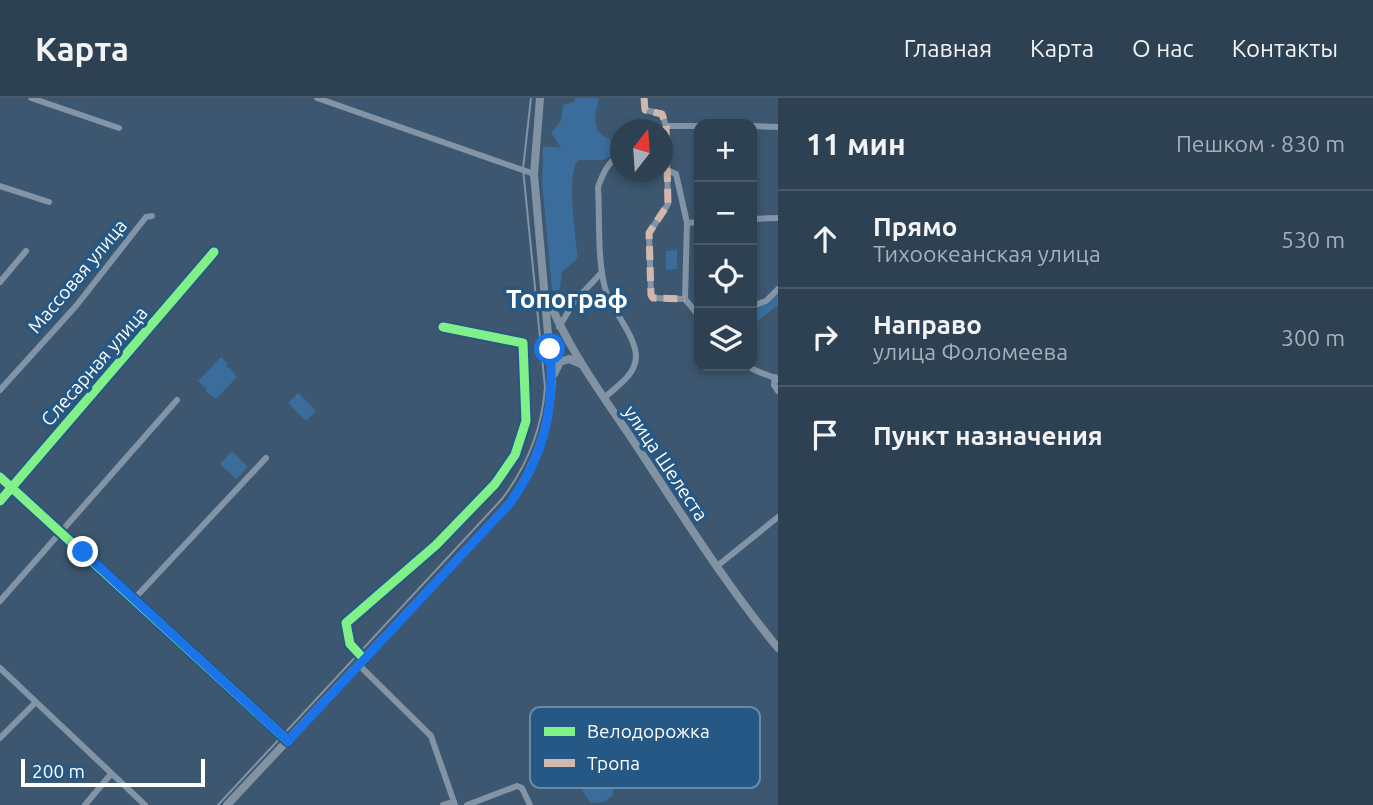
<!DOCTYPE html>
<html lang="ru">
<meta charset="utf-8">
<style>
body{margin:0;font-family:Ubuntu,sans-serif;background:#35485a;color:#f1f3f6}
.controls{position:absolute;right:21px;top:21px;display:grid;overflow:hidden;border-radius:14px;box-shadow:0 4px 10px #0003}
.controls button{width:63px;height:63px;display:grid;place-items:center;padding:0;border:0;border-bottom:2px solid #485a6a;background:#2d4153;color:#f1f3f6;font:35px sans-serif}
.compass{position:absolute;left:610px;top:21px;width:63px;height:63px;border-radius:50%;background:#2d4153;box-shadow:0 4px 10px #0003;rotate:17deg}
.scale{position:absolute;left:21px;bottom:18px;width:184px;box-sizing:border-box;padding-left:7px;border:4px solid #fff;border-top:0;font-size:19px;line-height:24px;white-space:nowrap;color:#fff;-webkit-text-stroke:5px #265885;paint-order:stroke}
.stop{position:absolute;width:21px;height:21px;margin:-16px;border:5px solid #1a73e8;border-radius:50%;background:#fff}
.stop.end{background:#1a73e8;border-color:#fff;box-shadow:0 2px 7px #0008}
.list{margin:0;padding:0;list-style:none}
h2{display:flex;justify-content:space-between;align-items:center;height:91px;margin:0;padding:0 28px;font-size:30px}
h2 small{font-size:23px;font-weight:400;color:#a7afb8}
.list li{display:grid;grid-template-columns:46px 1fr auto;gap:21px;align-items:center;box-sizing:border-box;height:98px;padding:0 28px;border-top:2px solid #485a6a}
.list b{display:block;font-size:26px;white-space:nowrap}
.list p{margin:0;font-size:23px;white-space:nowrap;color:#a7afb8}
.list em{font-size:23px;font-style:normal;color:#a7afb8}
.icon{flex:none;width:38px;height:38px;fill:none;stroke:currentColor;stroke-width:2;stroke-linecap:round;stroke-linejoin:round}
.map{position:relative;flex:none;width:778px;height:707px;overflow:hidden}
header{display:flex;align-items:center;gap:42px;box-sizing:border-box;height:98px;padding:0 35px;background:#2d4153;border-bottom:2px solid #485a6a}
header strong{font-size:33px}
nav{display:flex;gap:38px;margin-inline-start:auto;font-size:24px}
main{display:flex}
aside{flex:1;background:#2d4153}
.map>svg:first-child{display:block}
</style>
<header>
<strong>Карта</strong>
<nav><a>Главная</a><a>Карта</a><a>О нас</a><a>Контакты</a></nav>
</header>
<main>
<div class="map">
<svg width="778" height="707" viewBox="0 0 778 707">
<rect width="100%" height="100%" fill="#3c576f"/>
<!-- green -->
<g fill="#3a6d9b">
<path d="M 575,0 L 599,0 C 595,16 590,35 610,41 L 613,51 L 611,58 L 603,62 L 579,62 C 565,73 576,141 578,160 L 562,174 L 560,191 L 556,195 L 552,191 L 542,84 L 543,48 L 561,50 L 551,35 L 561,22 L 563,7 L 574,4 Z"/>
<path d="M 677,152 L 677,171 L 666,172 L 666,153 Z"/>
<path d="M 778,191 L 778,207 L 752,228 C 752,210 764,202 778,191 Z"/>
<path d="M 221,259 L 228,266 L 225,269 L 230,270 L 237,279 L 216,301 L 206,294 L 207,289 L 205,290 L 198,283 Z"/>
<path d="M 298,295 L 316,313 L 306,323 L 288,305 Z"/>
<path d="M 232,353 L 248,369 L 236,381 L 220,366 Z"/>
<path d="M 576,618 L 589,618 C 601,635 614,675 613,697 L 604,704 L 591,705 C 577,689 564,648 565,626 Z"/>
</g>
<g fill="none" stroke-linecap="round" stroke-linejoin="round">
<!-- minor -->
<g stroke="#8294a5" stroke-width="6">
<path d="M 31,0 L 119,30"/>
<path d="M 317,0 L 534,76"/>
<path d="M 644,0 L 645,12 L 662,16 L 666,28 L 668,106 L 649,135 L 651,197 L 653,200 L 685,201"/>
<path d="M 666,28 L 699,28"/>
<path d="M 752,28 L 778,29"/>
<path d="M 667,72 L 676,76 L 687,125 L 685,201 L 699,218"/>
<path d="M 0,88 L 49,104"/>
<path d="M 752,121 L 778,120"/>
<path d="M 687,125 L 699,124"/>
<path d="M 0,184 L 26,153"/>
<path d="M 752,208 L 766,203 L 778,191"/>
<path d="M 559,229 L 574,204 L 602,174"/>
<path d="M 748,268 C 756,275 769,276 778,282"/>
<path d="M 775,279 L 774,287 L 778,293"/>
<path d="M 0,292 L 76,208 L 146,119 L 152,118"/>
<path d="M 604,300 C 617,288 635,278 636,259 C 636,237 611,212 605,190 C 597,159 600,121 598,89 C 603,76 607,64 620,58"/>
<path d="M 0,379 L 288,643"/>
<path d="M 0,403 L 214,154"/>
<path d="M 716,469 L 778,419"/>
<path d="M 134,501 L 266,360"/>
<path d="M 0,503 L 177,302"/>
<path d="M 364,561 L 350,546 L 346,525 L 436,447 L 495,386 L 515,357 L 526,323 L 523,245 L 443,229"/>
<path d="M 359,567 L 431,638 L 455,707"/>
<path d="M 0,570 L 145,707"/>
<path d="M 0,640 L 35,605"/>
<path d="M 85,707 L 111,676"/>
<path d="M 443,707 L 454,704"/>
<path d="M 467,707 L 517,688 L 522,690 L 530,707"/>
</g>
<!-- major -->
<g stroke="#8193a2" stroke-width="8">
<path d="M 547,198 C 569,254 607,303 640,353 C 684,420 727,488 778,550"/>
<path d="M 554,276 L 560,264 L 569,261 L 581,266"/>
<path d="M 227,707 L 510,405 C 536,368 550,328 552,282 L 534,76 L 540,0"/>
</g>
<!-- tram -->
<path stroke="#8393a4" stroke-width="2" d="M 218,707 L 502,401 C 527,368 542,331 545,289 L 523,71 L 531,0"/>
<!-- quiet -->
<path stroke="#d1b7ad" stroke-width="7" stroke-dasharray="14 7" stroke-linecap="butt" d="M 644,0 L 645,12 L 662,16 L 666,28 L 668,106 L 649,135 L 651,197 L 653,200 L 685,201"/>
<defs>
<g id="cycleway">
<path d="M 0,379 L 288,643"/>
<path d="M 0,403 L 214,154"/>
<path d="M 364,561 L 350,546 L 346,525 L 436,447 L 495,386 L 515,357 L 526,323 L 523,245 L 443,229"/>
</g>
</defs>
<!-- cycleway casing -->
<use href="#cycleway" stroke="#265885" stroke-width="13"/>
<!-- cycleway -->
<use href="#cycleway" stroke="#82f089" stroke-width="9"/>
</g>
<g fill="none" stroke-linecap="round" stroke-linejoin="round">
<!-- route -->
<path stroke="#1a73e8" stroke-width="9" d="M 83,454 L 288,643 L 510,405 C 545,356 555,310 550,251"/>
</g>
<g text-anchor="middle" dominant-baseline="central" stroke-width="7" stroke-linejoin="round" paint-order="stroke">
<!-- street labels -->
<g font-size="19" fill="#fff" stroke="#265885">
<text transform="translate(77 178) rotate(-50)">Массовая улица</text>
<text transform="translate(94 268) rotate(-49)">Слесарная улица</text>
<text transform="translate(666 365) rotate(56)">улица Шелеста</text>
</g>
<!-- district labels -->
<g font-size="26" font-weight="bold" fill="#fff" stroke="#265885">
<text x="567" y="200">Топограф</text>
</g>
</g>
<!-- legend -->
<rect x="530" y="609" width="230" height="81" rx="10" fill="#265885" stroke="#678aaa" stroke-width="2"/>
<rect x="544" y="629" width="31" height="9" fill="#82f089"/>
<rect x="544" y="661" width="31" height="8" fill="#d1b7ad"/>
<g font-size="19" fill="#fff">
<text x="587" y="640">Велодорожка</text>
<text x="587" y="672">Тропа</text>
</g>
</svg>
<div class="controls">
<button>+</button>
<button>−</button>
<button><svg class="icon" aria-label="locate" viewBox="0 0 24 24"><circle cx="12" cy="12" r="6"/><path d="M12 2v4M12 18v4M2 12h4M18 12h4"/></svg></button>
<button><svg class="icon" aria-label="layers" viewBox="0 0 24 24"><path d="M12 4l9 5-9 5-9-5zM3 14l9 5 9-5"/></svg></button>
</div>
<svg class="compass" viewBox="-18 -18 36 36"><path d="M0-13l5 13h-10z" fill="#e53935"/><path d="M0 13l5-13h-10z" fill="#a7afb8"/></svg>
<div class="scale">200 m</div>
<div class="stop" style="left:550px;top:251px"></div>
<div class="stop end" style="left:83px;top:454px"></div>
</div>
<aside>
<h2>11 мин<small>Пешком · 830 m</small></h2>
<ul class="list">
<li><svg class="icon" aria-label="ahead" viewBox="0 0 24 24"><path d="M12 20V5M6 11l6-6 6 6"/></svg><div><b>Прямо</b><p>Тихоокеанская улица</p></div><em>530 m</em></li>
<li><svg class="icon" aria-label="right" viewBox="0 0 24 24"><path d="M7 20v-9h11M14 6l5 5-5 5"/></svg><div><b>Направо</b><p>улица Фоломеева</p></div><em>300 m</em></li>
<li><svg class="icon" aria-label="arrive" viewBox="0 0 24 24"><path d="M6 21V4h12l-3 4 3 4H6"/></svg><div><b>Пункт назначения</b></div></li>
</ul>
</aside>
</main>
